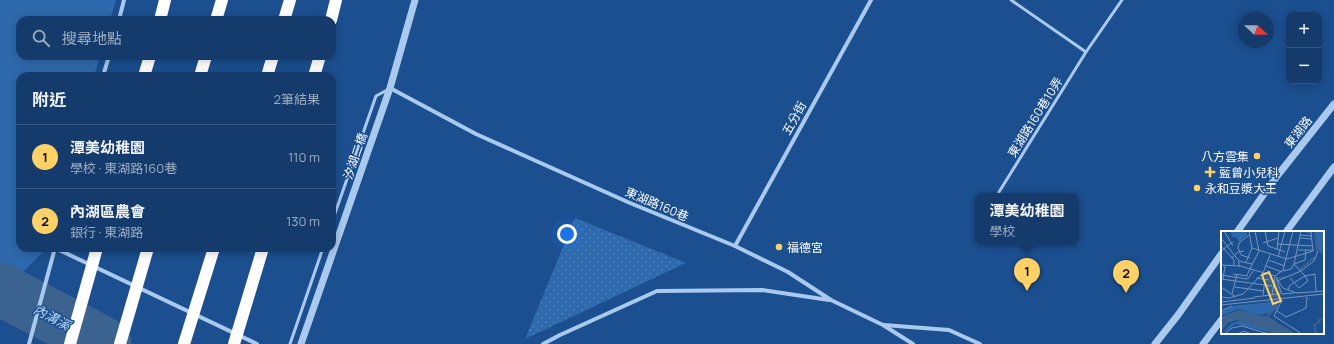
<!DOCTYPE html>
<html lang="zh-TW">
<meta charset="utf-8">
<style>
body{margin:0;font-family:Manrope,"Noto Sans TC",sans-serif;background:#1d4271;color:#f1f3f6}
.controls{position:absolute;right:12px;top:12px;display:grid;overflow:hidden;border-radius:8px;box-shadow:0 2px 10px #0003}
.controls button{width:36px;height:36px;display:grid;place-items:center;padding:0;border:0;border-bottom:1px solid #33557e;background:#143b6b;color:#f1f3f6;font:20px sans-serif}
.compass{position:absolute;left:1238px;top:12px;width:36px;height:36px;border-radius:50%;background:#143b6b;box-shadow:0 2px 10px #0003;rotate:112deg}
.you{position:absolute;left:567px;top:234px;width:14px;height:14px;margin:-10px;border:3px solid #fff;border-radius:50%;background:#1a73e8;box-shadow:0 0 0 6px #1a73e833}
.badge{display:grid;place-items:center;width:26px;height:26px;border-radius:50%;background:#ffd166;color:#111;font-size:13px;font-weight:700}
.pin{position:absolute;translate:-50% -33px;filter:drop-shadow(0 1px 2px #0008)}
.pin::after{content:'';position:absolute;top:21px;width:14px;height:12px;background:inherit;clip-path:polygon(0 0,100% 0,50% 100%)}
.popup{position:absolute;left:975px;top:193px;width:104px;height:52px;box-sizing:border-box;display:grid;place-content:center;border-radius:8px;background:#143b6b;filter:drop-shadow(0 1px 3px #0005);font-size:13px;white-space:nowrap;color:#9dadc1}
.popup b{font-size:15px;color:#f1f3f6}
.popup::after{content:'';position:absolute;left:50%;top:100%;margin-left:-8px;border:8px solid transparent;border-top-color:#143b6b}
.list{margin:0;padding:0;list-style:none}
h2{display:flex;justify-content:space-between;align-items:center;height:52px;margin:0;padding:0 16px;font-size:17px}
h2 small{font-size:13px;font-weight:400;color:#9dadc1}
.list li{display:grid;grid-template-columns:26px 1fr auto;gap:12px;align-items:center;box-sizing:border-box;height:64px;padding:0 16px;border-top:1px solid #33557e}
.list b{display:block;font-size:15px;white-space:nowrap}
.list p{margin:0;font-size:13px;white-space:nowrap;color:#9dadc1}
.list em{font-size:13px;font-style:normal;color:#9dadc1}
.icon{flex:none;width:22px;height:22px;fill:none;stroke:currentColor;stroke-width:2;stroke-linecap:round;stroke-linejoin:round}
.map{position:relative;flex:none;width:1334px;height:344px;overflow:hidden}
.search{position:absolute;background:#143b6b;box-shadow:0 2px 10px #0003;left:16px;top:16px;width:320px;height:44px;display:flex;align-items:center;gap:10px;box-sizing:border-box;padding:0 14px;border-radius:12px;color:#9dadc1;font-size:15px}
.panel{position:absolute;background:#143b6b;box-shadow:0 2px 10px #0003;left:16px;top:72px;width:320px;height:180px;border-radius:12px}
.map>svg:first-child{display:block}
</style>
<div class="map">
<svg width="1334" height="344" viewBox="0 0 1334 344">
<defs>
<pattern id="garden-dots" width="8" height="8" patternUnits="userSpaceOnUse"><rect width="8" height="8" fill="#2e69ad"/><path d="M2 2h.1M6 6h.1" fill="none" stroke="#4d80b9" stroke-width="1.8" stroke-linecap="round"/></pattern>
</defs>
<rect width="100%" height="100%" fill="#1b4f8f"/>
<!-- green -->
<path fill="#2e69ad" d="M 0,0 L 116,0 L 110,20 L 20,20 L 20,56 L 100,56 L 94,76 L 20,76 L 20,248 L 47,248 L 17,278 L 0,266 Z"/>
<!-- garden -->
<path fill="url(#garden-dots)" d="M 575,218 L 686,263 L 525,339 Z"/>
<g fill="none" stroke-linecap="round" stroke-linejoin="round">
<!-- river -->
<path stroke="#3c6290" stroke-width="53" d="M 0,289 L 105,344"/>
<!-- service -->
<g stroke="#a9c9ee" stroke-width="3">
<path d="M 1011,0 L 1086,52"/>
<path d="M 999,192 L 1086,52 L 1122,0"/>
<path d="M 332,222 L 376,96 L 389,89"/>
<path d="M 290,344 L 323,248"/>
</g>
<!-- minor -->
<g stroke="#a9c9ee" stroke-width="4">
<path d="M 119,20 L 124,0"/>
<path d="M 103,76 L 109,56"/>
<path d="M 390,88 L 476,134 L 630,203 L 735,246 L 788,272 L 831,300 L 883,325 L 913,344"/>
<path d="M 735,246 L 871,0"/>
<path d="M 55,248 L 257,344"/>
<path d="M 884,325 L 949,330 L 980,344"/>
<path d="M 29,344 L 55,248"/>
<path d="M 543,344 L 560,335 L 657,291 L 762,290 L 829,300"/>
</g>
<!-- tertiary -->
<g stroke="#a9c9ee" stroke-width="7">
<path d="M 1237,232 L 1274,180 L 1334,104"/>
<path d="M 1286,232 L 1334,167"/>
<path d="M 301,344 L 390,88 L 415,0"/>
<path d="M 1155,344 L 1178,315 L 1222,253"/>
<path d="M 1203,344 L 1222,319"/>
</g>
<!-- motorway -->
<g stroke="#fff" stroke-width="12">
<path d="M 160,20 L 165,0"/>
<path d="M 216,20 L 222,0"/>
<path d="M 284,20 L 290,0"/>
<path d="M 331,20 L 336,0"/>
<path d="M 144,76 L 150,56"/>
<path d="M 200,76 L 206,56"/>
<path d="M 267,76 L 273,56"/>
<path d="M 314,76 L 320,56"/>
</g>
<!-- motorway-bridge -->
<g stroke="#fff" stroke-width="12">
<path d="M 70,344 L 97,248"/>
<path d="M 120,344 L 148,248"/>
<path d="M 184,344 L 214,248"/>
<path d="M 234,344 L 263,248"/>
</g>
</g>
<!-- markers -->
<g fill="#ffd166" stroke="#1b4f8f" stroke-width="1.5">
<circle cx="1257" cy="156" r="4"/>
<path d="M1208 166h4v4h4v4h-4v4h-4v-4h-4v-4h4z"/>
<circle cx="1197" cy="188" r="4"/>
<circle cx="779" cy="247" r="4"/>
</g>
<g text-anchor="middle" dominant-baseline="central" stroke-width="3" stroke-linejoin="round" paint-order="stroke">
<!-- street labels -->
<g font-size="12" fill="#fff" stroke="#1b4f8f">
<text transform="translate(1035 117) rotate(-58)">東湖路160巷10弄</text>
<text transform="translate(794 118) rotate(-61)">五分街</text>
<text transform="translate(1298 132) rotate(-52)">東湖路</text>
<text transform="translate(355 156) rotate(-71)">汐湖二橋</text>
<text transform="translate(657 204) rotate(23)">東湖路160巷</text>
</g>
<!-- poi labels -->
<g font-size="12" fill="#fff" stroke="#1b4f8f" text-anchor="start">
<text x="1249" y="156" text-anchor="end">八方雲集</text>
<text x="1219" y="172">藍曾小兒科</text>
<text x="1205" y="188">永和豆漿大王</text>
<text x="787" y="247">福德宮</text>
</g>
<!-- water labels -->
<g font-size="13" font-style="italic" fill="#b5d3f5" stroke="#1b4f8f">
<text transform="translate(52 317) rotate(28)">內溝溪</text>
</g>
</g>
<!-- overview -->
<g transform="translate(1221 231)">
<rect width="103" height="103" fill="#1b4f8f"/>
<path d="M 58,70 L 55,78 L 48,82 L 38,84 L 17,78 L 0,85 L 0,81 L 12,75 ZM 19,90 L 45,98 L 56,103 L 15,93 L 0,103 L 11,92 Z" fill="#2e69ad"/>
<path d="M 10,0 L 26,0 L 26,4 L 18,11 L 15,6 L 11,6 ZM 95,0 L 103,0 L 101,24 L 96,17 Z" fill="#2e69ad"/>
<path d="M 17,79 L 48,86 L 75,103 L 58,103 L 16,89 L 8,91 L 0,100 L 0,86 Z" fill="#3c6290"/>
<path fill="none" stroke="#3c6290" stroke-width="2" d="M 94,0 L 96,21M 78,39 L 94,26M 59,67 L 59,60 L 54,51 L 57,47 L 65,46M 44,87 L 57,76M 95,103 L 93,94 L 98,91 L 98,89 L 103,88 L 103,86"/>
<path fill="none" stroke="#7695bc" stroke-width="1" d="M 3,0 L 12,15M 28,0 L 31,17 L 66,28 L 92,20 L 90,1 L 76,0M 44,0 L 47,15 L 64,21M 28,4 L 18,12 L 17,17 L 20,24 L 29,27M 79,4 L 91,5M 0,7 L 18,30 L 18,36M 79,7 L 91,8M 42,12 L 57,7M 57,13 L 91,15M 0,15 L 13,29 L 13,35M 56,18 L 58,0M 77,19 L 92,19M 0,20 L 12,11M 57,26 L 64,0M 11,27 L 17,21 L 23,20M 47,29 L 64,35M 18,30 L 31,33M 25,31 L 31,17M 0,34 L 19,35 L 54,45M 45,35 L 61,41M 62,40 L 70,38 L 73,33 L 80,0M 12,43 L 27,45M 0,44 L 27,48 L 32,40M 26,44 L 38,20 L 34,0M 54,45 L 62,57 L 75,62 L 103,60M 54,45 L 62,39 L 72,0M 35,47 L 48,49M 69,47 L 78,57 L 87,50M 0,48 L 51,55M 2,48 L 4,35M 87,50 L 84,45 L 94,43 L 95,60M 52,52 L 58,63M 0,56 L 15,66M 14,56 L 42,60M 67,59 L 69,54 L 84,45 L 73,33 L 84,29 L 85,19M 73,62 L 61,63 L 56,50 L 80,40 L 93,30 L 97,20M 11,63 L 16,43M 42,64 L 44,49M 51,64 L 54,46M 0,66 L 8,67 L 22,63 L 42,42 L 49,24M 33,66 L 58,63M 61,69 L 53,85 L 81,103M 0,71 L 34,67M 0,74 L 103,63M 0,80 L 11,75M 56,80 L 65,86 L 81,79 L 85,77 L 86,66M 3,103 L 11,97 L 21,95 L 48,103M 17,103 L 23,100 L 29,103"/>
<path fill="#ffd166" fill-opacity="0.15" stroke="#ffd166" stroke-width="2" d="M 48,41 L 60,70 L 52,73 L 41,44 Z"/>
<rect width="103" height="103" fill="none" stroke="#fff" stroke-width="2"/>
</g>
</svg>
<div class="controls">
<button>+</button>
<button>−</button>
</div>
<svg class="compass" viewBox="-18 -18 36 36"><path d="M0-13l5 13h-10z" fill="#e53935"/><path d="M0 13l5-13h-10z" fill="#9dadc1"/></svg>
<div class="you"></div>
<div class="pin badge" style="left:1027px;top:291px">1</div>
<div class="popup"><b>潭美幼稚園</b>學校</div>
<div class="pin badge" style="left:1126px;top:293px">2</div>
<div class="search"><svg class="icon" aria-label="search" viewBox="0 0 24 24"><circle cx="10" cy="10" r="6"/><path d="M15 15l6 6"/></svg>搜尋地點</div>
<section class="panel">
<h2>附近<small>2筆結果</small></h2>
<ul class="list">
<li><span class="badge">1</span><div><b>潭美幼稚園</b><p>學校 · 東湖路160巷</p></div><em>110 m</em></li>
<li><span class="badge">2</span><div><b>內湖區農會</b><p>銀行 · 東湖路</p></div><em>130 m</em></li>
</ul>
</section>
</div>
